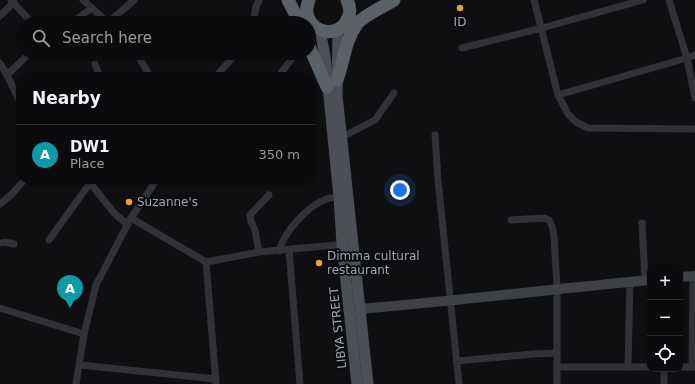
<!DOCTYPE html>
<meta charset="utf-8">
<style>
body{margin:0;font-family:"DejaVu Sans",sans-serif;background:#19191b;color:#f1f3f6}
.controls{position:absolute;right:12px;bottom:12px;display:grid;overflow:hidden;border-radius:8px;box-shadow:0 1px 3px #0004}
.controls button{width:36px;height:36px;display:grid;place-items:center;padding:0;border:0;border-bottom:1px solid #2b2b2e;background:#0b0b0d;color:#f1f3f6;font:20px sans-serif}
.you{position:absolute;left:400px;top:190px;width:14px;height:14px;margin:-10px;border:3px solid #fff;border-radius:50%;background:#1a73e8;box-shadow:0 0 0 6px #1a73e833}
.badge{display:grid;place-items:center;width:26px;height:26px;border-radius:50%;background:#f2a126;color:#fff;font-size:13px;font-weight:700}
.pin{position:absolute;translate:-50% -33px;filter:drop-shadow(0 1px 2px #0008)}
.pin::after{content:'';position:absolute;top:21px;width:14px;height:12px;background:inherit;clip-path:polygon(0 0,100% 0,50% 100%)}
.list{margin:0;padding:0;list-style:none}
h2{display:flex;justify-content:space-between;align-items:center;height:52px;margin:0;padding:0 16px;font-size:17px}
h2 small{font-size:13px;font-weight:400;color:#9a9b9d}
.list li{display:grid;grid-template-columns:26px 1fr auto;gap:12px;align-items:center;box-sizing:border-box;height:60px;padding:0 16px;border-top:1px solid #2b2b2e}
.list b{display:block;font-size:15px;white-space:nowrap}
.list p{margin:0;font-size:13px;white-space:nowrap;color:#9a9b9d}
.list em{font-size:13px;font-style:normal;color:#9a9b9d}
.icon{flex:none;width:22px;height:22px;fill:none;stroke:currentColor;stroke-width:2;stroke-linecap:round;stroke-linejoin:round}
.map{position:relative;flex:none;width:695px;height:384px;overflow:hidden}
.search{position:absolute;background:#0b0b0d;box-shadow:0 1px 3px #0004;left:16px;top:16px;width:300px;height:44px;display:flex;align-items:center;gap:10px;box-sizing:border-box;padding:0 14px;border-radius:22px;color:#9a9b9d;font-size:15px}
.panel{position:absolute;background:#0b0b0d;box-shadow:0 1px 3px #0004;left:16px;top:72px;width:300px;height:112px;border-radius:16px}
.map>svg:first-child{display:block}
</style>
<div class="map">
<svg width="695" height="384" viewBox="0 0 695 384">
<rect width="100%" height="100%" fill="#0f0f11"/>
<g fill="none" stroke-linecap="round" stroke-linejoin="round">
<!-- street -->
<g stroke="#303236" stroke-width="7">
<path d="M 11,0 L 32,23"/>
<path d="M 83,0 L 105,20 L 111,23"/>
<path d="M 534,0 L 558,95 L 568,114 L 576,122 L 588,128 L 695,129"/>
<path d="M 669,0 L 687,58 L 695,98"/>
<path d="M 0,16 L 13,3 L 14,0"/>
<path d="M 109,22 L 134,0"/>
<path d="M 71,23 L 92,8"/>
<path d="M 253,23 L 256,7 L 259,0"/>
<path d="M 462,48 L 542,28 L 643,0"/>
<path d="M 136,53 L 151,77"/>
<path d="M 0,63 L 7,75 L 21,104"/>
<path d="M 95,64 L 100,77"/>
<path d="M 7,75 L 30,53"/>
<path d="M 215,77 L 237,53"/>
<path d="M 278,77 L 296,53"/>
<path d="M 558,95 L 687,58 L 695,55"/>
<path d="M 435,135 L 438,180 L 459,384"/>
<path d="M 342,137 L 375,120 L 394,93"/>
<path d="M 87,179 L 114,213 L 128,225"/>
<path d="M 0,204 L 12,194 L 25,179"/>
<path d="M 131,218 L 206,262 L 259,252 L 346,244"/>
<path d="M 511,220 L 544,218 L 549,220 L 552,226 L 554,236 L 557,288 L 557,384"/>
<path d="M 642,223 L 645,280"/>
<path d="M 49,240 L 90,183"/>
<path d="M 0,243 L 5,242 L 14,244"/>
<path d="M 289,250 L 300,384"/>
<path d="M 279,251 C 284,232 308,205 327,199 C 330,197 335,198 339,197"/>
<path d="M 259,252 L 255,230 L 251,222 L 250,215 L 269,195"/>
<path d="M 206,262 L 216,383"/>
<path d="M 0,308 L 84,334"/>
<path d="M 457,361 L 533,354 L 557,353"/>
<path d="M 80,365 L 216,379"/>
<path d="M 557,367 L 650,367"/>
<path d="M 628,367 L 630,282"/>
<path d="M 680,367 L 695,367"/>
<path d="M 692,367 L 693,276"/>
<path d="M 664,369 L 664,384"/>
<path d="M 76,384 L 84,334 L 96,285 L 131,218 L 157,179"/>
</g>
<!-- secondary -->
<g stroke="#3e4146" stroke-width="10">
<path d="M 680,277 L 695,276"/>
<path d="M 360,309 C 457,301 553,289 650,280"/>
</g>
<!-- primary -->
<g stroke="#4c4f55" stroke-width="11">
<path d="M 320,30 L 325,56 L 339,197 L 342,244 L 357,384"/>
<path d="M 338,30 L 337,95 L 368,384"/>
</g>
<!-- highway -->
<g stroke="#5c6067" stroke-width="13">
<path d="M 288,0 L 300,23"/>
<path d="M 309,0 C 297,28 337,45 348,18 C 351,12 350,6 347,0"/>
<path d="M 309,46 L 327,87"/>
<path d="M 337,80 C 344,61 345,40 357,24 C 364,15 385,6 394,0"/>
</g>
</g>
<!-- markers -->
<g fill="#f2a126" stroke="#0a0b0c" stroke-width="1.5">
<circle cx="460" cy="8" r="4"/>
<circle cx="129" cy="202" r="4"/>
<circle cx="319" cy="263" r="4"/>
</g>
<g text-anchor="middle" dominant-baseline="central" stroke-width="3.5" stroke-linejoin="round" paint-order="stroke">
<!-- poi labels -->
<g font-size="12" fill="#a0a7b2" stroke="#0a0b0c" text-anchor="start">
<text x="460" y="22" text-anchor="middle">ID</text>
<text x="137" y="202">Suzanne's</text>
<text x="327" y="256">Dimma cultural<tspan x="327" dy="14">restaurant</tspan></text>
</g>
<!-- street labels -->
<g font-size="12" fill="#a0a7b2" stroke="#0a0b0c">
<text transform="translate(338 328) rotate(-96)">LIBYA STREET</text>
</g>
</g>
</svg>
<div class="controls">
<button>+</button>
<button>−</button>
<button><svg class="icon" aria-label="locate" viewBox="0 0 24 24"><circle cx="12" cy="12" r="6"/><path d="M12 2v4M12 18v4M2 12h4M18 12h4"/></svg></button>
</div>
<div class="you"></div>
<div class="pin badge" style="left:70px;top:308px;background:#0f9aa8">A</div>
<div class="search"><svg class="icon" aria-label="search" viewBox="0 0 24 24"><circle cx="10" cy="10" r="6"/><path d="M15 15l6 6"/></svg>Search here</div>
<section class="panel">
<h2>Nearby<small></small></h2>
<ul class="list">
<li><span class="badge" style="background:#0f9aa8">A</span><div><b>DW1</b><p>Place</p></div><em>350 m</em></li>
</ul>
</section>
</div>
